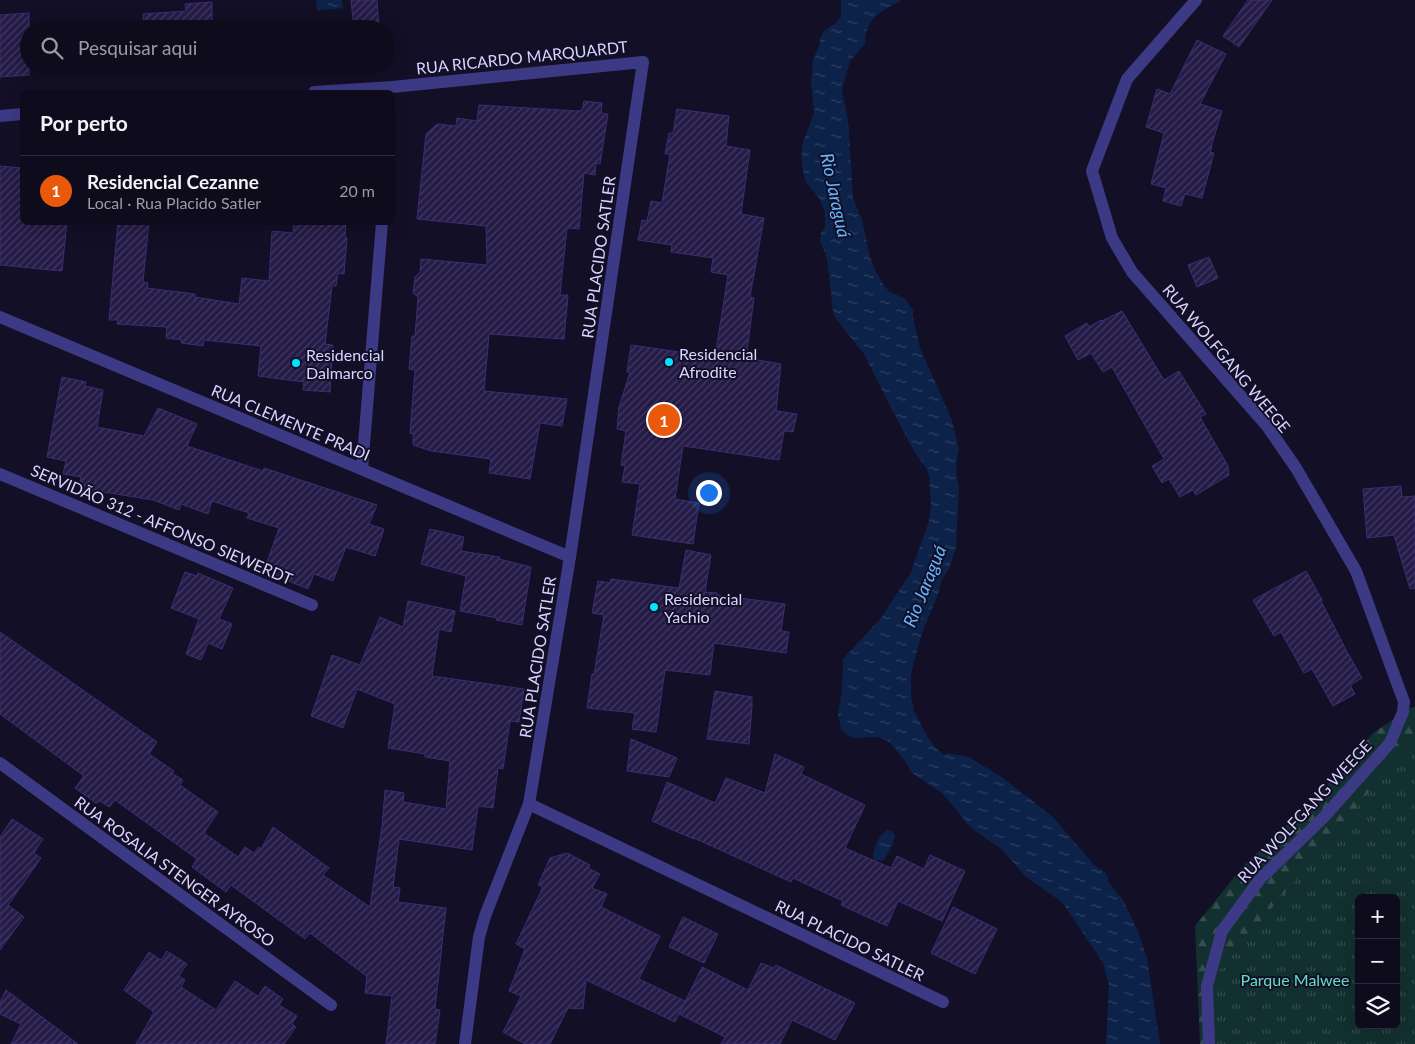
<!DOCTYPE html>
<html lang="pt">
<meta charset="utf-8">
<style>
body{margin:0;font-family:Lato,sans-serif;background:#171425;color:#f1f3f6}
.controls{position:absolute;right:15px;bottom:15px;display:grid;overflow:hidden;border-radius:8px;box-shadow:0 5px 20px #0002}
.controls button{width:45px;height:45px;display:grid;place-items:center;padding:0;border:0;border-bottom:1px solid #2e2b3b;background:#0e0b1c;color:#f1f3f6;font:25px sans-serif}
.you{position:absolute;left:708px;top:492px;width:18px;height:18px;margin:-12px;border:4px solid #fff;border-radius:50%;background:#1a73e8;box-shadow:0 0 0 8px #1a73e833}
.badge{display:grid;place-items:center;width:32px;height:32px;border-radius:50%;background:#ea580c;color:#fff;font-size:16px;font-weight:700}
.pin{position:absolute;translate:-50% -50%;border:2px solid #fff;box-shadow:0 1px 5px #0006}
.list{margin:0;padding:0;list-style:none}
h2{display:flex;justify-content:space-between;align-items:center;height:65px;margin:0;padding:0 20px;font-size:21px}
h2 small{font-size:16px;font-weight:400;color:#9b9ba3}
.list li{display:grid;grid-template-columns:32px 1fr auto;gap:15px;align-items:center;box-sizing:border-box;height:70px;padding:0 20px;border-top:1px solid #2e2b3b}
.list b{display:block;font-size:19px;white-space:nowrap}
.list p{margin:0;font-size:16px;white-space:nowrap;color:#9b9ba3}
.list em{font-size:16px;font-style:normal;color:#9b9ba3}
.icon{flex:none;width:28px;height:28px;fill:none;stroke:currentColor;stroke-width:2;stroke-linecap:round;stroke-linejoin:round}
.map{position:relative;flex:none;width:1415px;height:1044px;overflow:hidden}
.search{position:absolute;background:#0e0b1c;box-shadow:0 5px 20px #0002;left:20px;top:20px;width:375px;height:55px;display:flex;align-items:center;gap:12px;box-sizing:border-box;padding:0 18px;border-radius:28px;color:#9b9ba3;font-size:19px}
.panel{position:absolute;background:#0e0b1c;box-shadow:0 5px 20px #0002;left:20px;top:90px;width:375px;height:135px;border-radius:8px}
.map>svg:first-child{display:block}
</style>
<div class="map">
<svg width="1415" height="1044" viewBox="0 0 1415 1044">
<defs>
<pattern id="forest-firs" width="22" height="20" patternUnits="userSpaceOnUse" patternTransform="scale(1.25)"><rect width="22" height="20" fill="#12302f"/><path d="M5 1l3.5 6h-7zM16 11l3.5 6h-7z" fill="#344d4e"/></pattern>
<pattern id="park-tufts" width="24" height="20" patternUnits="userSpaceOnUse" patternTransform="scale(1.25)"><rect width="24" height="20" fill="#12302f"/><path d="M3 7l-1-3M5 7V3M7 7l1-3M15 17l-1-3M17 17v-4M19 17l1-3" fill="none" stroke="#344d4e"/></pattern>
<pattern id="water-ripples" width="26" height="14" patternUnits="userSpaceOnUse" patternTransform="scale(1.25)"><rect width="26" height="14" fill="#0c2248"/><path d="M2 4q2-2 4 0t4 0M15 11q2-2 4 0t4 0" fill="none" stroke="#2f4163"/></pattern>
<pattern id="building-hatch" width="6" height="6" patternUnits="userSpaceOnUse" patternTransform="scale(1.25)"><rect width="6" height="6" fill="#241b47"/><path d="M-1 1l2-2M0 6l6-6M5 7l2-2" fill="none" stroke="#433b63"/></pattern>
</defs>
<rect width="100%" height="100%" fill="#130f26"/>
<!-- forest -->
<path fill="url(#forest-firs)" fill-rule="evenodd" d="M 1415,706 L 1415,1044 L 1200,1044 L 1195,926 L 1244,865 L 1318,796 L 1374,732 ZM 1359,898 L 1396,898 L 1396,1025 L 1359,1025 Z"/>
<!-- park -->
<path fill="url(#park-tufts)" fill-rule="evenodd" d="M 1415,737 L 1415,1044 L 1216,1044 L 1209,983 ZM 1359,898 L 1396,898 L 1396,1025 L 1359,1025 Z"/>
<!-- water -->
<g fill="url(#water-ripples)">
<path d="M 316,0 L 342,0 L 343,8 L 317,11 Z"/>
<path d="M 841,0 L 902,0 C 882,11 865,17 865,44 L 850,61 L 842,90 L 848,120 L 853,198 L 862,220 L 870,257 L 876,272 L 884,286 L 890,292 L 904,298 L 913,310 L 913,318 L 920,348 L 952,420 L 959,450 L 957,457 L 956,473 L 959,488 L 956,548 L 949,569 L 942,579 L 938,594 L 921,636 L 911,673 L 911,696 L 914,711 L 928,738 L 937,749 L 943,754 L 953,754 L 969,757 L 1003,778 L 1053,817 L 1095,866 L 1106,873 L 1109,883 L 1123,900 L 1137,929 L 1147,958 L 1160,1044 L 1106,1044 L 1109,985 L 1103,963 L 1062,902 L 1026,877 L 1001,849 L 971,828 L 943,794 L 912,773 L 904,760 L 890,743 L 884,739 L 876,737 L 854,738 L 847,735 L 841,729 L 838,714 L 842,691 L 843,659 L 881,618 L 911,572 L 929,521 L 931,505 L 929,475 L 926,468 L 915,453 L 893,412 L 864,354 L 836,319 L 833,312 L 827,258 L 820,241 L 821,233 L 825,227 L 825,212 L 819,198 L 805,181 L 801,158 L 803,142 L 814,113 L 811,82 L 813,60 L 819,46 L 820,39 L 824,31 L 836,23 L 841,16 Z"/>
<path d="M 887,830 L 892,831 L 895,836 L 893,844 L 884,860 L 875,861 C 870,852 879,835 887,830 Z"/>
</g>
<!-- building -->
<g fill="url(#building-hatch)" stroke="#3b2d73">
<path d="M 351,0 L 377,0 L 379,29 L 354,29 Z"/>
<path d="M 1248,0 L 1272,0 L 1239,47 L 1223,36 Z"/>
<path d="M 212,2 L 212,29 L 144,29 L 143,14 L 186,11 L 185,4 Z"/>
<path d="M 29,13 L 29,75 L 0,77 L 0,15 Z"/>
<path d="M 1197,40 L 1226,54 L 1200,104 L 1222,111 L 1211,147 L 1212,147 L 1210,152 L 1214,153 L 1202,198 L 1185,194 L 1181,206 L 1163,201 L 1166,188 L 1151,184 L 1164,133 L 1146,127 L 1157,89 L 1170,94 Z"/>
<path d="M 584,101 L 602,103 L 601,113 L 608,114 L 600,164 L 596,163 L 595,175 L 584,173 L 579,229 L 567,228 L 560,295 L 568,295 L 564,339 L 489,334 L 484,391 L 567,399 L 562,426 L 540,423 L 530,479 L 489,473 L 491,459 L 431,451 L 413,445 L 413,434 L 410,433 L 415,370 L 409,369 L 412,336 L 415,336 L 418,297 L 413,293 L 415,277 L 420,272 L 421,259 L 487,265 L 486,226 L 417,219 L 426,134 L 437,124 L 456,126 L 457,118 L 477,121 L 479,105 L 577,111 L 582,110 Z"/>
<path d="M 677,109 L 729,116 L 726,146 L 750,150 L 741,214 L 764,218 L 750,297 L 754,298 L 746,358 L 781,364 L 776,411 L 797,414 L 793,432 L 784,431 L 779,460 L 683,446 L 675,499 L 699,503 L 693,544 L 632,535 L 640,484 L 622,482 L 625,466 L 621,465 L 626,431 L 617,429 L 619,407 L 630,372 L 627,372 L 631,345 L 715,357 L 728,275 L 711,272 L 713,258 L 671,252 L 672,245 L 638,240 L 642,220 L 647,221 L 651,201 L 662,203 L 670,154 L 665,154 L 669,133 L 673,133 Z"/>
<path d="M 0,166 L 22,168 L 22,222 L 67,222 L 62,271 L 0,265 Z"/>
<path d="M 118,222 L 149,222 L 143,282 L 148,283 L 147,288 L 195,294 L 195,297 L 239,304 L 242,278 L 269,281 L 272,231 L 293,233 L 294,222 L 346,222 L 345,238 L 347,238 L 344,274 L 338,273 L 336,286 L 332,286 L 325,344 L 333,345 L 330,392 L 303,390 L 304,382 L 258,376 L 261,346 L 204,340 L 203,346 L 181,343 L 182,340 L 166,338 L 167,327 L 117,324 L 118,320 L 109,320 Z"/>
<path d="M 1209,257 L 1218,278 L 1197,287 L 1188,265 Z"/>
<path d="M 1122,311 L 1164,380 L 1179,371 L 1206,414 L 1200,417 L 1228,466 L 1229,475 L 1196,495 L 1193,490 L 1180,497 L 1169,479 L 1162,483 L 1152,466 L 1164,459 L 1112,367 L 1103,372 L 1091,353 L 1078,360 L 1065,336 L 1087,323 L 1089,327 L 1101,320 L 1102,321 Z"/>
<path d="M 62,377 L 86,382 L 85,386 L 103,390 L 97,427 L 144,436 L 158,408 L 197,424 L 187,446 L 263,471 L 264,468 L 377,505 L 369,524 L 384,529 L 375,556 L 346,547 L 333,581 L 314,574 L 308,589 L 264,571 L 279,528 L 247,518 L 249,513 L 212,501 L 208,514 L 181,504 L 179,510 L 153,500 L 79,488 L 81,477 L 63,474 L 66,461 L 47,457 Z"/>
<path d="M 1401,486 L 1402,497 L 1415,496 L 1415,588 L 1410,589 L 1394,535 L 1367,538 L 1363,489 Z"/>
<path d="M 430,529 L 464,537 L 461,551 L 500,557 L 499,559 L 531,567 L 522,625 L 496,620 L 497,618 L 460,611 L 466,576 L 421,564 Z"/>
<path d="M 686,550 L 711,555 L 705,592 L 717,593 L 717,595 L 785,604 L 781,631 L 789,632 L 786,653 L 714,643 L 710,675 L 665,670 L 656,732 L 632,729 L 635,713 L 587,708 L 592,674 L 594,674 L 604,615 L 592,613 L 598,581 L 610,583 L 611,579 L 679,588 Z"/>
<path d="M 1306,571 L 1322,600 L 1321,601 L 1346,650 L 1362,678 L 1350,685 L 1355,694 L 1333,706 L 1312,669 L 1304,673 L 1281,632 L 1274,636 L 1253,600 Z"/>
<path d="M 185,572 L 197,576 L 198,573 L 233,588 L 219,619 L 232,624 L 222,649 L 208,643 L 201,660 L 186,654 L 199,619 L 171,608 Z"/>
<path d="M 408,601 L 455,611 L 451,632 L 439,629 L 432,676 L 524,689 L 519,722 L 510,721 L 503,769 L 498,768 L 493,808 L 478,806 L 472,850 L 399,839 L 393,887 L 400,888 L 398,902 L 446,908 L 435,1009 L 440,1010 L 435,1044 L 386,1044 L 392,996 L 365,993 L 367,975 L 365,975 L 310,933 L 305,939 L 231,885 L 226,892 L 192,867 L 197,859 L 115,800 L 109,807 L 100,801 L 96,803 L 75,788 L 84,776 L 0,714 L 0,632 L 157,742 L 149,754 L 174,771 L 172,773 L 183,780 L 180,785 L 218,812 L 204,833 L 238,857 L 245,847 L 254,853 L 259,847 L 261,849 L 273,827 L 329,868 L 323,875 L 370,907 L 382,826 L 385,790 L 404,793 L 403,802 L 446,809 L 450,761 L 425,757 L 425,754 L 388,748 L 395,704 L 357,689 L 343,728 L 311,716 L 332,655 L 360,665 L 380,617 L 403,627 Z"/>
<path d="M 715,691 L 752,697 L 752,706 L 749,744 L 707,739 Z"/>
<path d="M 631,739 L 677,758 L 669,777 L 627,771 Z"/>
<path d="M 775,754 L 804,767 L 801,774 L 865,805 L 845,848 L 891,868 L 897,856 L 924,869 L 930,855 L 965,871 L 942,921 L 898,901 L 887,926 L 841,905 L 843,901 L 793,878 L 791,882 L 694,838 L 694,839 L 652,821 L 667,782 L 715,803 L 726,778 L 765,793 Z"/>
<path d="M 12,819 L 43,839 L 34,853 L 41,858 L 8,905 L 24,917 L 0,950 L 0,837 Z"/>
<path d="M 567,853 L 590,865 L 588,868 L 600,874 L 592,888 L 607,894 L 601,907 L 660,936 L 639,979 L 685,1001 L 675,1022 L 586,980 L 583,1009 L 568,1008 L 550,1044 L 525,1044 L 503,1032 L 521,996 L 509,991 L 525,949 L 516,944 L 543,887 L 538,885 L 550,858 Z"/>
<path d="M 953,907 L 997,929 L 975,974 L 931,953 Z"/>
<path d="M 683,917 L 718,934 L 704,963 L 669,947 Z"/>
<path d="M 167,951 L 187,964 L 179,976 L 185,980 L 181,987 L 216,1010 L 235,981 L 258,996 L 265,986 L 283,999 L 279,1005 L 297,1016 L 292,1024 L 296,1027 L 284,1044 L 136,1044 L 154,1012 L 124,990 L 149,952 L 161,960 Z"/>
<path d="M 761,963 L 774,968 L 776,965 L 855,1003 L 835,1040 L 792,1020 L 780,1044 L 721,1044 L 725,1037 L 679,1014 L 702,967 L 748,990 Z"/>
<path d="M 6,990 L 78,1044 L 11,1044 L 21,1024 L 0,1014 L 0,1002 Z"/>
</g>
<g fill="none" stroke-linecap="round" stroke-linejoin="round">
<!-- minor -->
<g stroke="#3d3a85" stroke-width="12">
<path d="M 1196,0 L 1127,79 L 1092,171 L 1112,238 L 1132,272 L 1267,426 L 1296,468 L 1356,571 L 1404,702 L 1403,712 L 1390,743 L 1323,818 L 1260,879 L 1222,931 L 1207,986 L 1209,1044"/>
<path d="M 314,92 L 392,87 L 643,62 L 570,557 L 529,804 L 943,1002"/>
<path d="M 0,116 L 22,114"/>
<path d="M 0,317 L 570,557"/>
<path d="M 362,469 L 382,222"/>
<path d="M 0,474 L 312,605"/>
<path d="M 0,763 L 331,1005"/>
<path d="M 465,1044 L 479,937 L 485,916 L 529,804"/>
</g>
</g>
<!-- markers -->
<g fill="#00e5ff" stroke="#130f26" stroke-width="2">
<circle cx="669" cy="362" r="5"/>
<circle cx="296" cy="363" r="5"/>
<circle cx="654" cy="607" r="5"/>
</g>
<g text-anchor="middle" dominant-baseline="central" stroke-width="4" stroke-linejoin="round" paint-order="stroke">
<!-- street labels -->
<g font-size="16" fill="#d9d4ff" stroke="#130f26">
<text transform="translate(522 57) rotate(-6)">RUA RICARDO MARQUARDT</text>
<text transform="translate(598 257) rotate(-82)">RUA PLACIDO SATLER</text>
<text transform="translate(1227 358) rotate(50)">RUA WOLFGANG WEEGE</text>
<text transform="translate(291 422) rotate(23)">RUA CLEMENTE PRADI</text>
<text transform="translate(162 524) rotate(23)">SERVIDÃO 312 - AFFONSO SIEWERDT</text>
<text transform="translate(537 657) rotate(-81)">RUA PLACIDO SATLER</text>
<text transform="translate(1304 811) rotate(-47)">RUA WOLFGANG WEEGE</text>
<text transform="translate(175 871) rotate(36)">RUA ROSALIA STENGER AYROSO</text>
<text transform="translate(850 940) rotate(26)">RUA PLACIDO SATLER</text>
</g>
<!-- poi labels -->
<g font-size="16" fill="#d9d4ff" stroke="#130f26" text-anchor="start">
<text x="679" y="353">Residencial<tspan x="679" dy="18">Afrodite</tspan></text>
<text x="306" y="354">Residencial<tspan x="306" dy="18">Dalmarco</tspan></text>
<text x="664" y="598">Residencial<tspan x="664" dy="18">Yachio</tspan></text>
</g>
<!-- park labels -->
<g font-size="16" fill="#5fe0c0" stroke="#130f26">
<text x="1295" y="979">Parque Malwee</text>
</g>
<!-- water labels -->
<g font-size="18" font-style="italic" fill="#62b6ff" stroke="#130f26">
<text transform="translate(836 195) rotate(78)">Rio Jaraguá</text>
<text transform="translate(924 586) rotate(-68)">Rio Jaraguá</text>
</g>
</g>
</svg>
<div class="controls">
<button>+</button>
<button>−</button>
<button><svg class="icon" aria-label="layers" viewBox="0 0 24 24"><path d="M12 4l9 5-9 5-9-5zM3 14l9 5 9-5"/></svg></button>
</div>
<div class="you"></div>
<div class="pin badge" style="left:664px;top:420px">1</div>
<div class="search"><svg class="icon" aria-label="search" viewBox="0 0 24 24"><circle cx="10" cy="10" r="6"/><path d="M15 15l6 6"/></svg>Pesquisar aqui</div>
<section class="panel">
<h2>Por perto<small></small></h2>
<ul class="list">
<li><span class="badge">1</span><div><b>Residencial Cezanne</b><p>Local · Rua Placido Satler</p></div><em>20 m</em></li>
</ul>
</section>
</div>
